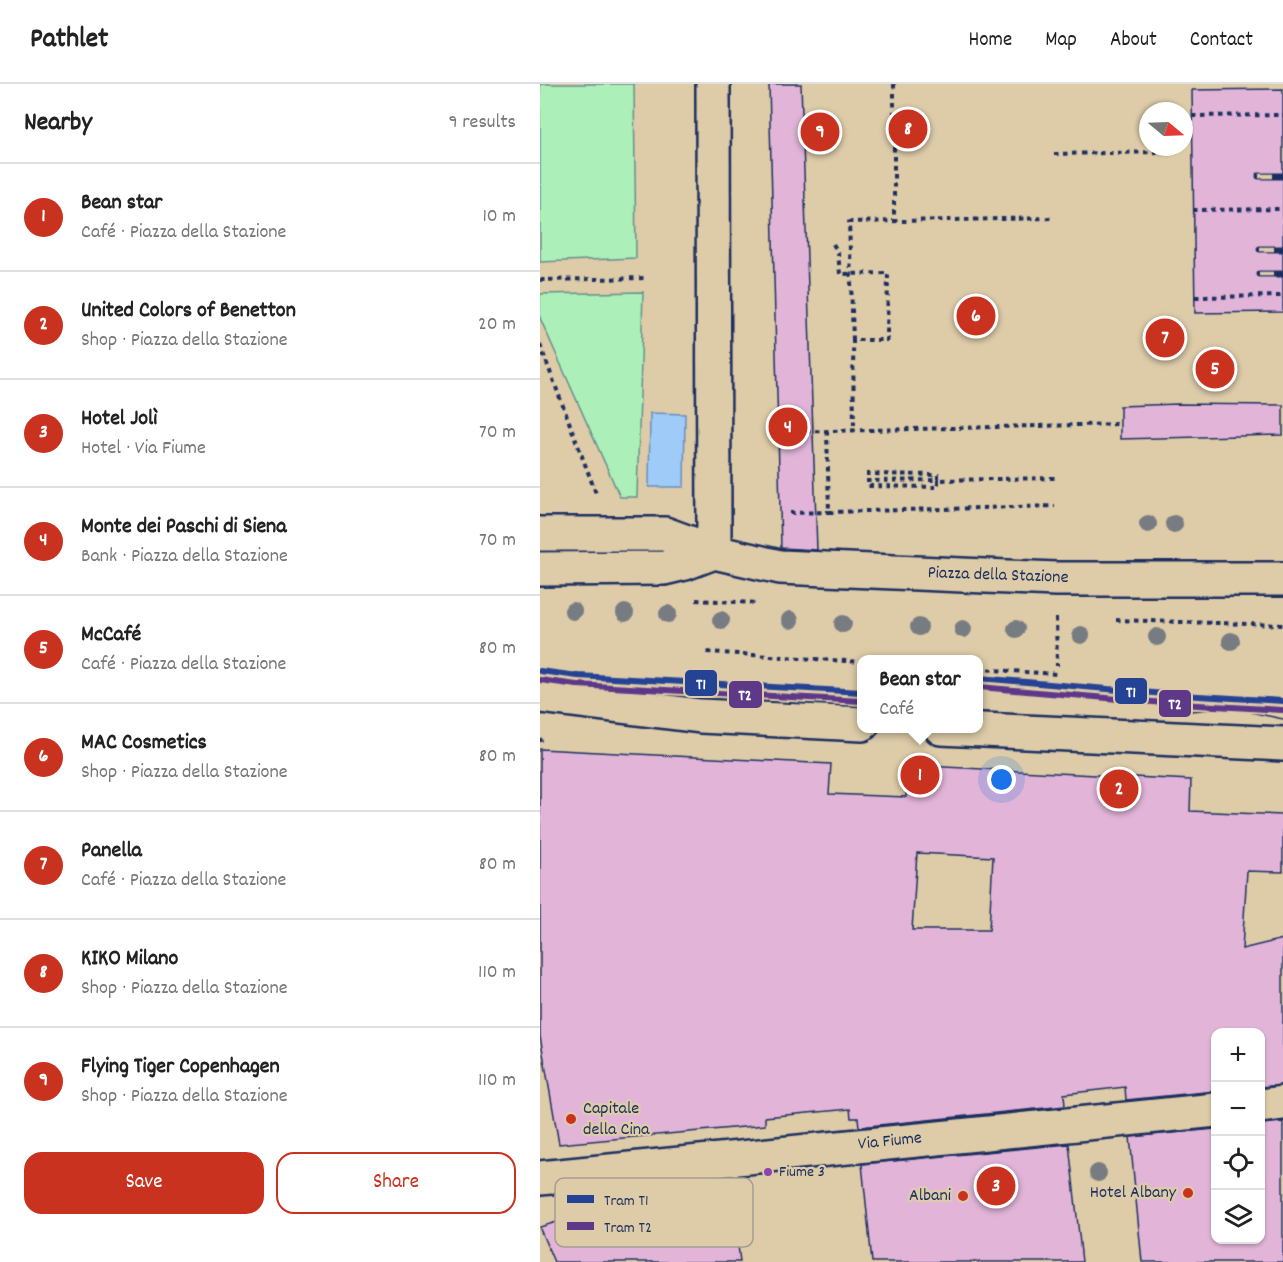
<!DOCTYPE html>
<meta charset="utf-8">
<style>
body{margin:0;font-family:Dekko,sans-serif;background:#f6f6f6;color:#222}
.controls{position:absolute;right:18px;bottom:18px;display:grid;overflow:hidden;border-radius:12px;box-shadow:0 2px 4px #0004}
.controls button{width:54px;height:54px;display:grid;place-items:center;padding:0;border:0;border-bottom:2px solid #e0e0e0;background:#fff;color:#222;font:30px sans-serif}
.compass{position:absolute;left:599px;top:18px;width:54px;height:54px;border-radius:50%;background:#fff;box-shadow:0 2px 4px #0004;rotate:109deg}
.you{position:absolute;left:462px;top:696px;width:21px;height:21px;margin:-15px;border:4px solid #fff;border-radius:50%;background:#1a73e8;box-shadow:0 0 0 9px #1a73e833}
.badge{display:grid;place-items:center;width:39px;height:39px;border-radius:50%;background:#c8321e;color:#fff;font-size:20px;font-weight:700}
.pin{position:absolute;translate:-50% -50%;border:3px solid #fff;box-shadow:0 2px 6px #0006}
.popup{position:absolute;left:317px;top:571px;width:126px;height:78px;box-sizing:border-box;display:grid;place-content:center;border-radius:12px;background:#fff;filter:drop-shadow(0 2px 4px #0005);font-size:20px;white-space:nowrap;color:#767676}
.popup b{font-size:22px;color:#222}
.popup::after{content:'';position:absolute;left:50%;top:100%;margin-left:-12px;border:12px solid transparent;border-top-color:#fff}
.list{margin:0;padding:0;list-style:none}
h2{display:flex;justify-content:space-between;align-items:center;height:78px;margin:0;padding:0 24px;font-size:26px}
h2 small{font-size:20px;font-weight:400;color:#767676}
.list li{display:grid;grid-template-columns:39px 1fr auto;gap:18px;align-items:center;box-sizing:border-box;height:108px;padding:0 24px;border-top:2px solid #e0e0e0}
.list b{display:block;font-size:22px;white-space:nowrap}
.list p{margin:0;font-size:20px;white-space:nowrap;color:#767676}
.list em{font-size:20px;font-style:normal;color:#767676}
.actions{display:flex;gap:12px;padding:18px 24px}
.actions a{flex:1;padding:14px 0;border:2px solid #c8321e;border-radius:18px;text-align:center;font-size:21px;color:#c8321e}
.actions .main{background:#c8321e;color:#fff}
.icon{flex:none;width:33px;height:33px;fill:none;stroke:currentColor;stroke-width:2;stroke-linecap:round;stroke-linejoin:round}
.map{position:relative;flex:none;width:743px;height:1178px;overflow:hidden}
header{display:flex;align-items:center;gap:36px;box-sizing:border-box;height:84px;padding:0 30px;background:#fff;border-bottom:2px solid #e0e0e0}
header strong{font-size:28px}
nav{display:flex;gap:33px;margin-inline-start:auto;font-size:21px}
main{display:flex}
aside{flex:1;background:#fff}
.map>svg:first-child{display:block}
</style>
<header>
<strong>Pathlet</strong>
<nav><a>Home</a><a>Map</a><a>About</a><a>Contact</a></nav>
</header>
<main>
<aside>
<h2>Nearby<small>9 results</small></h2>
<ul class="list">
<li><span class="badge">1</span><div><b>Bean star</b><p>Café · Piazza della Stazione</p></div><em>10 m</em></li>
<li><span class="badge">2</span><div><b>United Colors of Benetton</b><p>Shop · Piazza della Stazione</p></div><em>20 m</em></li>
<li><span class="badge">3</span><div><b>Hotel Jolì</b><p>Hotel · Via Fiume</p></div><em>70 m</em></li>
<li><span class="badge">4</span><div><b>Monte dei Paschi di Siena</b><p>Bank · Piazza della Stazione</p></div><em>70 m</em></li>
<li><span class="badge">5</span><div><b>McCafé</b><p>Café · Piazza della Stazione</p></div><em>80 m</em></li>
<li><span class="badge">6</span><div><b>MAC Cosmetics</b><p>Shop · Piazza della Stazione</p></div><em>80 m</em></li>
<li><span class="badge">7</span><div><b>Panella</b><p>Café · Piazza della Stazione</p></div><em>80 m</em></li>
<li><span class="badge">8</span><div><b>KIKO Milano</b><p>Shop · Piazza della Stazione</p></div><em>110 m</em></li>
<li><span class="badge">9</span><div><b>Flying Tiger Copenhagen</b><p>Shop · Piazza della Stazione</p></div><em>110 m</em></li>
</ul>
<div class="actions"><a class="main">Save</a><a>Share</a></div>
</aside>
<div class="map">
<svg width="743" height="1178" viewBox="0 0 743 1178">
<rect width="100%" height="100%" fill="#decca9"/>
<filter id="ink" filterUnits="userSpaceOnUse"><feTurbulence type="fractalNoise" baseFrequency=".0167" numOctaves="2"/><feDisplacementMap in="SourceGraphic" scale="12" xChannelSelector="R" yChannelSelector="G"/><feConvolveMatrix kernelMatrix="1 2 1 2 8 2 1 2 1" color-interpolation-filters="sRGB"/></filter>
<g filter="url(#ink)">
<!-- green -->
<g fill="#adefb8" stroke="#648f8b" stroke-width="1.5">
<path d="M 0,0 L 94,0 L 96,174 L 0,178 Z"/>
<path d="M 103,208 L 97,413 L 80,413 L 0,234 L 0,210 Z"/>
</g>
<!-- water -->
<path fill="#9ecbf8" stroke="#6a8dba" stroke-width="1.5" d="M 110,329 L 145,330 L 144,403 L 109,403 Z"/>
<!-- building -->
<g fill="#e2b5d8" stroke="#1b2f5e" stroke-width="1.5" fill-rule="evenodd">
<path d="M 229,0 L 261,0 L 277,466 L 241,464 Z"/>
<path d="M 743,5 L 743,228 L 655,229 L 652,6 Z"/>
<path d="M 638,320 L 743,321 L 743,351 L 580,355 L 580,322 Z"/>
<path d="M 0,665 L 291,680 L 289,710 L 366,713 L 367,681 L 651,696 L 650,727 L 743,731 L 743,788 L 707,787 L 702,865 L 743,855 L 743,1001 L 720,1003 L 720,948 L 675,948 L 675,1007 L 586,1016 L 585,1003 L 524,1010 L 525,1022 L 319,1043 L 318,1034 L 311,1034 L 310,1025 L 225,1033 L 225,1041 L 19,1060 L 0,952 ZM 377,769 L 453,773 L 449,846 L 372,846 Z"/>
<path d="M 743,1038 L 743,1178 L 602,1178 L 590,1053 L 675,1045 L 675,1155 L 720,1155 L 720,1040 Z"/>
<path d="M 529,1060 L 542,1178 L 332,1178 L 322,1080 Z"/>
<path d="M 191,1102 L 200,1178 L 14,1178 L 0,1145 L 0,1143 L 96,1114 Z"/>
</g>
<g fill="none" stroke-linecap="round" stroke-linejoin="round">
<defs>
<g id="street">
<path d="M 173,0 L 174,468"/>
<path d="M 0,450 L 125,450 L 174,468 L 240,483 L 516,495 L 743,495"/>
<path d="M 0,485 L 124,484 L 145,479 L 174,468"/>
<path d="M 0,612 L 160,632 L 322,640"/>
<path d="M 401,644 L 743,660"/>
<path d="M 720,1022 L 743,1019"/>
<path d="M 0,1094 L 676,1026"/>
</g>
</defs>
<!-- street casing -->
<use href="#street" stroke="#1b2f5e" stroke-width="38"/>
<!-- path -->
<g stroke="#1b2f5e" stroke-width="4" stroke-dasharray="4.5 4.5" stroke-linecap="butt">
<path d="M 354,0 L 354,137"/>
<path d="M 652,32 L 743,31"/>
<path d="M 514,70 L 622,68"/>
<path d="M 653,126 L 743,125"/>
<path d="M 293,160 L 298,168 L 300,190 L 348,189 L 347,256 L 313,256 L 314,347"/>
<path d="M 0,196 L 108,194"/>
<path d="M 655,213 L 743,212"/>
<path d="M 313,256 L 309,138 L 514,134"/>
<path d="M 0,261 L 57,412"/>
<path d="M 287,347 L 289,428 L 515,422"/>
<path d="M 248,348 L 580,340"/>
<path d="M 326,390 L 398,391 L 398,396 L 515,394"/>
<path d="M 326,397 L 398,396 L 398,403 L 326,402"/>
<path d="M 250,429 L 289,428"/>
<path d="M 156,516 L 218,519"/>
<path d="M 516,534 L 517,582"/>
<path d="M 576,536 L 743,541"/>
<path d="M 167,568 L 322,578"/>
<path d="M 439,585 L 517,590"/>
<path d="M 0,654 L 1,658"/>
</g>
<!-- street -->
<use href="#street" stroke="#decca9" stroke-width="33"/>
<!-- tram -->
<g stroke="#1b2f5e" stroke-width="1.5">
<path d="M 625,610 L 743,635"/>
<path d="M 707,623 L 743,620"/>
<path d="M 623,629 L 677,625"/>
</g>
<defs>
<g id="rail">
<path d="M 719,92 L 743,92"/>
<path d="M 720,165 L 743,165"/>
<path d="M 719,190 L 743,190"/>
</g>
</defs>
<!-- rail casing -->
<use href="#rail" stroke="#1b2f5e" stroke-width="7"/>
<!-- rail -->
<use href="#rail" stroke="#decca9" stroke-width="4.5" stroke-dasharray="14" stroke-linecap="butt"/>
<defs>
<g id="tram-1">
<path d="M 0,587 L 38,592 L 322,608"/>
<path d="M 439,594 L 625,610 L 743,617"/>
</g>
<g id="tram-2">
<path d="M 0,596 L 37,601 L 321,617"/>
<path d="M 439,603 L 624,619 L 742,626"/>
</g>
</defs>
<!-- tram-1 casing -->
<use href="#tram-1" stroke="#decca9" stroke-width="10"/>
<!-- tram-2 casing -->
<use href="#tram-2" stroke="#decca9" stroke-width="10"/>
<!-- tram-1 -->
<use href="#tram-1" stroke="#254395" stroke-width="6"/>
<!-- tram-2 -->
<use href="#tram-2" stroke="#5d3988" stroke-width="6"/>
</g>
<!-- trees -->
<g fill="#777b82">
<circle cx="608" cy="440" r="9"/>
<circle cx="634" cy="440" r="9"/>
<circle cx="33" cy="527" r="9"/>
<circle cx="85" cy="529" r="9"/>
<circle cx="128" cy="530" r="9"/>
<circle cx="181" cy="536" r="9"/>
<circle cx="250" cy="536" r="9"/>
<circle cx="303" cy="540" r="9"/>
<circle cx="379" cy="543" r="9"/>
<circle cx="423" cy="545" r="9"/>
<circle cx="476" cy="545" r="9"/>
<circle cx="541" cy="551" r="9"/>
<circle cx="617" cy="553" r="9"/>
<circle cx="691" cy="557" r="9"/>
<circle cx="558" cy="1089" r="9"/>
</g>
</g>
<!-- markers -->
<g fill="#c8321e" stroke="#decca9" stroke-width="2">
<circle cx="31" cy="1035" r="6"/>
<circle cx="648" cy="1109" r="6"/>
<circle cx="423" cy="1112" r="6"/>
</g>
<circle fill="#8e44ad" stroke="#decca9" stroke-width="2" cx="228" cy="1088" r="5"/>
<g text-anchor="middle" dominant-baseline="central" stroke-width="4.5" stroke-linejoin="round" paint-order="stroke">
<!-- bus labels -->
<g font-size="16" fill="#1b2f5e" stroke="#decca9" text-anchor="start">
<text x="239" y="1088">Fiume 3</text>
</g>
<!-- street labels -->
<g font-size="18" fill="#1b2f5e" stroke="#decca9">
<text transform="translate(458 492) rotate(2)">Piazza della Stazione</text>
<text transform="translate(350 1058) rotate(-6)">Via Fiume</text>
</g>
<!-- poi labels -->
<g font-size="18" fill="#1b2f5e" stroke="#decca9" text-anchor="end">
<text x="43" y="1025" text-anchor="start">Capitale<tspan x="43" dy="21">della Cina</tspan></text>
<text x="636" y="1109">Hotel Albany</text>
<text x="411" y="1112">Albani</text>
</g>
</g>
<!-- legend -->
<rect x="15" y="1094" width="198" height="69" rx="9" fill="#decca9" stroke="#a49d92" stroke-width="1.5"/>
<rect x="27" y="1111" width="27" height="8" fill="#254395"/>
<rect x="27" y="1138" width="27" height="8" fill="#5d3988"/>
<g font-size="16" fill="#1b2f5e">
<text x="64" y="1121">Tram T1</text>
<text x="64" y="1148">Tram T2</text>
</g>
<g stroke="#decca9" stroke-width="2">
<rect x="144" y="585" width="34" height="28" rx="6" fill="#254395"/>
<rect x="574" y="593" width="34" height="28" rx="6" fill="#254395"/>
<rect x="188" y="596" width="35" height="29" rx="6" fill="#5d3988"/>
<rect x="618" y="605" width="34" height="29" rx="6" fill="#5d3988"/>
</g>
<g font-size="16" text-anchor="middle" font-weight="bold" fill="#fff">
<text x="161" y="605">T1</text>
<text x="591" y="613">T1</text>
<text x="205" y="616">T2</text>
<text x="635" y="625">T2</text>
</g>
</svg>
<div class="controls">
<button>+</button>
<button>−</button>
<button><svg class="icon" aria-label="locate" viewBox="0 0 24 24"><circle cx="12" cy="12" r="6"/><path d="M12 2v4M12 18v4M2 12h4M18 12h4"/></svg></button>
<button><svg class="icon" aria-label="layers" viewBox="0 0 24 24"><path d="M12 4l9 5-9 5-9-5zM3 14l9 5 9-5"/></svg></button>
</div>
<svg class="compass" viewBox="-18 -18 36 36"><path d="M0-13l5 13h-10z" fill="#e53935"/><path d="M0 13l5-13h-10z" fill="#767676"/></svg>
<div class="you"></div>
<div class="pin badge" style="left:380px;top:691px">1</div>
<div class="popup"><b>Bean star</b>Café</div>
<div class="pin badge" style="left:579px;top:705px">2</div>
<div class="pin badge" style="left:456px;top:1102px">3</div>
<div class="pin badge" style="left:248px;top:343px">4</div>
<div class="pin badge" style="left:675px;top:285px">5</div>
<div class="pin badge" style="left:436px;top:232px">6</div>
<div class="pin badge" style="left:625px;top:254px">7</div>
<div class="pin badge" style="left:368px;top:45px">8</div>
<div class="pin badge" style="left:280px;top:48px">9</div>
</div>
</main>
